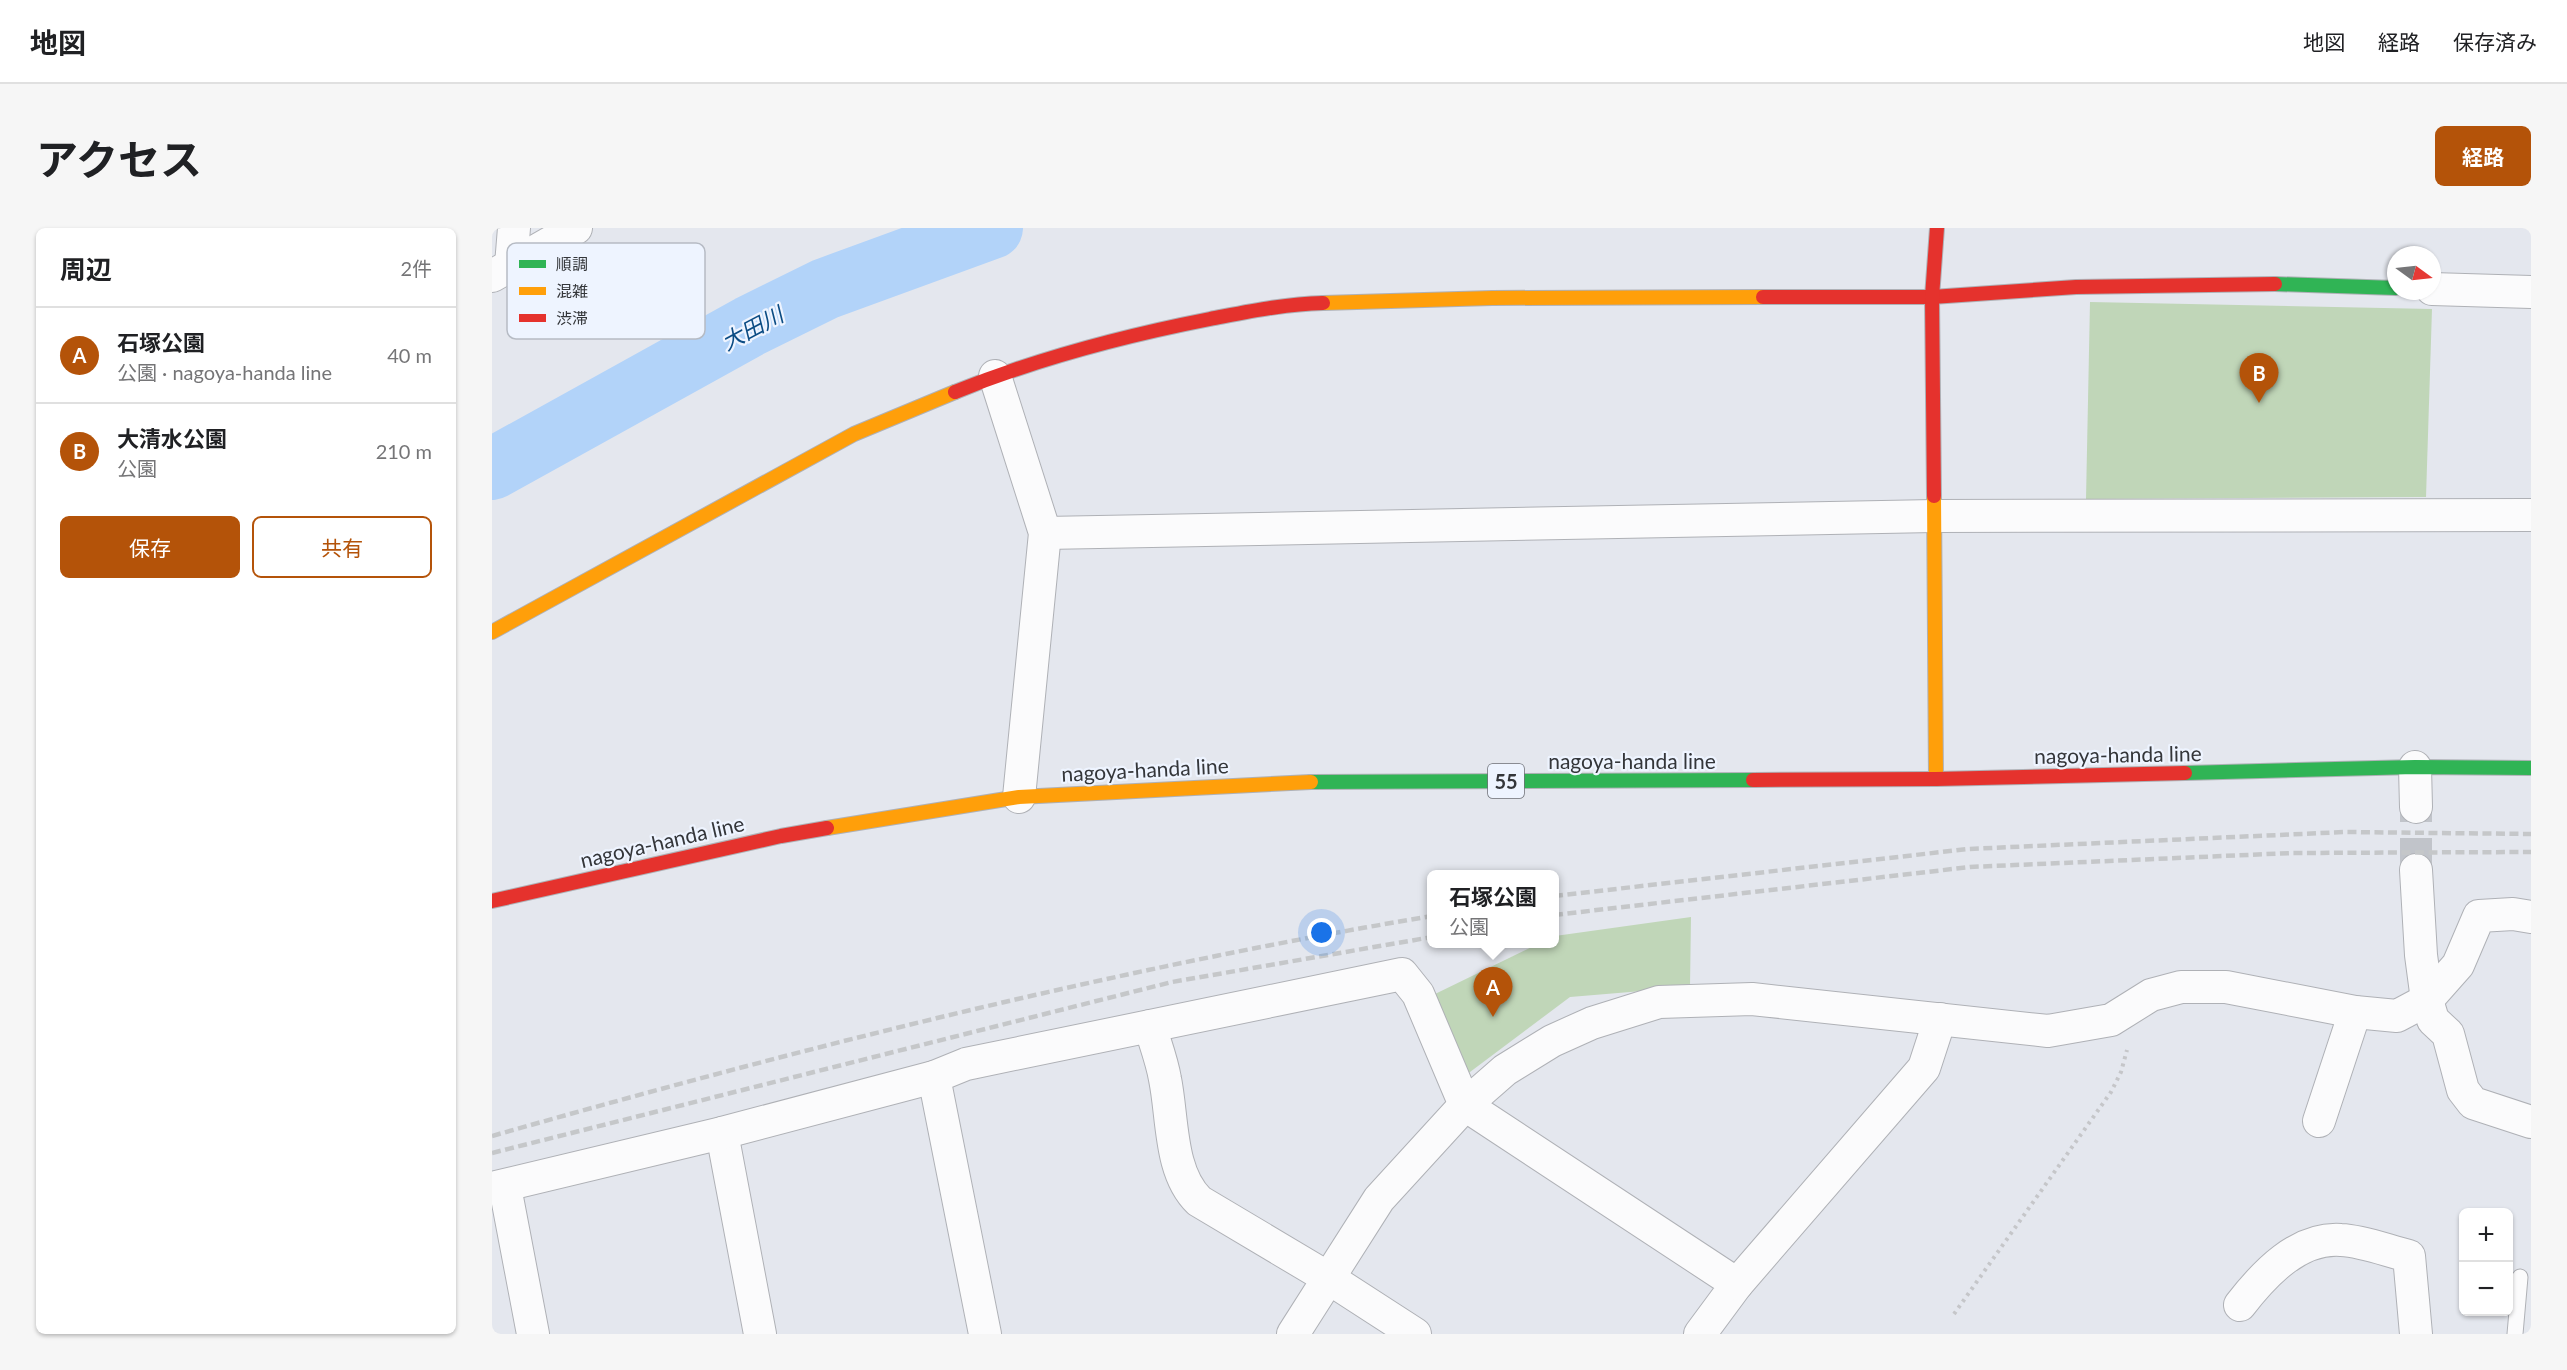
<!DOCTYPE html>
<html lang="ja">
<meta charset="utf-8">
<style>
body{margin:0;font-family:Lato,"Noto Sans JP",sans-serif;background:#f6f6f6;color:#202124}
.controls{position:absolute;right:18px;bottom:18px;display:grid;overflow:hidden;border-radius:9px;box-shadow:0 2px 4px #0004}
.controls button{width:54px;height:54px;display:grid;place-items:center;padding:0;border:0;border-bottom:2px solid #e0e0e0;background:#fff;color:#202124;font:30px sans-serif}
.compass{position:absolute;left:1895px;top:18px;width:54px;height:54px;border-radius:50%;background:#fff;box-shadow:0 2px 4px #0004;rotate:105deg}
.you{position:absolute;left:830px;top:705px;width:21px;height:21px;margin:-15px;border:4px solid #fff;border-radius:50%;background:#1a73e8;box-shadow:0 0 0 9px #1a73e833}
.badge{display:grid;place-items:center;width:39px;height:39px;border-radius:50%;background:#b45309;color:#fff;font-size:20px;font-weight:700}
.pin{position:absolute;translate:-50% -50px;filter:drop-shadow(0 2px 3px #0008)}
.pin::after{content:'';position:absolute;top:32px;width:21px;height:18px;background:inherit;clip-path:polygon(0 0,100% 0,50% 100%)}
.popup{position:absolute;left:935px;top:642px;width:132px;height:78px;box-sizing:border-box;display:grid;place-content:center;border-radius:9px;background:#fff;filter:drop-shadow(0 2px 4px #0005);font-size:20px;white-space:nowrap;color:#757577}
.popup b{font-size:22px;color:#202124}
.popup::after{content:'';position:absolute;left:50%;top:100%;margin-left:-12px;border:12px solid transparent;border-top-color:#fff}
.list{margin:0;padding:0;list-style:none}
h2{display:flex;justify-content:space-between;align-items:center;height:78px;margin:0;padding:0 24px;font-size:26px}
h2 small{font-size:20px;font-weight:400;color:#757577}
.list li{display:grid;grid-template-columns:39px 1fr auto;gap:18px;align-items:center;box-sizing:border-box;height:96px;padding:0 24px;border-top:2px solid #e0e0e0}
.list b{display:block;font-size:22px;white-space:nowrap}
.list p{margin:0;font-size:20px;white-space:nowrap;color:#757577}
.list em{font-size:20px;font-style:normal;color:#757577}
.actions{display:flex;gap:12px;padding:18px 24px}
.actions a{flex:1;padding:14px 0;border:2px solid #b45309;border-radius:9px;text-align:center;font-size:21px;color:#b45309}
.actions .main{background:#b45309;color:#fff}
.map{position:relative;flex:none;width:2039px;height:1106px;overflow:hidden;border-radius:9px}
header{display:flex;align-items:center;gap:36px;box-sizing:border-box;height:84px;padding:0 30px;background:#fff;border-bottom:2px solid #e0e0e0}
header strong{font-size:28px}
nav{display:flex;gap:33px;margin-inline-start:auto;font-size:21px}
.intro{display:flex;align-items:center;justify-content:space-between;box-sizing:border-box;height:144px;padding:0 36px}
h1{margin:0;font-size:42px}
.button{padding:15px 27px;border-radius:9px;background:#b45309;color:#fff;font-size:21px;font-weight:700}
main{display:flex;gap:36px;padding:0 36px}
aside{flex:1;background:#fff;border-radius:9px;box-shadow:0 2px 4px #0004}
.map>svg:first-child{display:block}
</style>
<header>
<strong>地図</strong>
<nav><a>地図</a><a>経路</a><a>保存済み</a></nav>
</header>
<div class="intro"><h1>アクセス</h1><a class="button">経路</a></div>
<main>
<aside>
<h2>周辺<small>2件</small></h2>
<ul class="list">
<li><span class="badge">A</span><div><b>石塚公園</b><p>公園 · nagoya-handa line</p></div><em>40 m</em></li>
<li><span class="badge">B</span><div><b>大清水公園</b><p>公園</p></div><em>210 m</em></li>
</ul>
<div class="actions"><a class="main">保存</a><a>共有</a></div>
</aside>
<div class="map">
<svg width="2039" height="1106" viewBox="0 0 2039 1106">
<rect width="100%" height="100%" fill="#e4e7ee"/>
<!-- green -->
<g fill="#c0d6b8">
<path d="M 1598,74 L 1940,81 L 1934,269 L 1594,271 Z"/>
<path d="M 1199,689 L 1198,759 L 1078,769 L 970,850 L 943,766 L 1046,716 L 1062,716 L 1063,708 Z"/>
</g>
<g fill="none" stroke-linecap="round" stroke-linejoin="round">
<!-- river -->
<path stroke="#b2d3f9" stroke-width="62" d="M 0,241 L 258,98 L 333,61 L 500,0"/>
<!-- street-tunnel -->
<path stroke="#c1c4ca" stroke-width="32" stroke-dasharray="32 16" stroke-linecap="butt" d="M 1924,642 L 1924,579"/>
<defs>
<path id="lane" d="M 2023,1106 L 2028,1049"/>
<g id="street">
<path d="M 19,37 L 22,0"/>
<path d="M 0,48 L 84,0"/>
<path d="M 1940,61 L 2039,64"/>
<path d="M 503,148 L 553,305 L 527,569"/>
<path d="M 553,305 L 1442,288 L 2039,287"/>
<path d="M 1923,539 L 1924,579"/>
<path d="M 1924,642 L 1929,727 L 1935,772 L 1941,792 L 1956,806 L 1971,862 L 1981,875 L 2039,894"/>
<path d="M 658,798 C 663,815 670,833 673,851 C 681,890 677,944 707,973 L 838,1051 L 923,1106"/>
<path d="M 442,849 L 493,1106"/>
<path d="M 1827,893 L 1863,784"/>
<path d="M 230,905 L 268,1106"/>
<path d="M 13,959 L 41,1106"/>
<path d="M 0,960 L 230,905 L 442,849 L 474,836 L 910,746 L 926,766 L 973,877 L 1245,1056 L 1208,1106"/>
<path d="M 1245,1056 L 1432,840 L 1448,791"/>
<path d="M 1748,1077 C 1772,1046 1806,1009 1849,1012 C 1871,1013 1896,1023 1917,1028 L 1924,1106"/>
<path d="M 801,1106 L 887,971 L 973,877 L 1013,842 L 1060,813 L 1100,795 L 1167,774 L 1260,771 L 1556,803 L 1619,792 L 1659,767 L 1689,759 L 1734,759 L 1863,784 L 1905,788 L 1935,772 L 1966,737 L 1987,688 L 2021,686 L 2039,689"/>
</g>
<g id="fast">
<path d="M 1783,56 L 1904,60"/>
<path d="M 1693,545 L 1923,539 L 2039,540"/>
<path d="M 819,554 L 1261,552"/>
</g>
<g id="slow">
<path d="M 831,75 L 1000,70 L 1271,69"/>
<path d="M 1442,268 L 1444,551"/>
<path d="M 0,404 L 362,206 L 463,164"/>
<path d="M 335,600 L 527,569 L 819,554"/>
</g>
<g id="jam">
<path d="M 1271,69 L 1440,69 L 1584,59 L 1783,56"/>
<path d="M 463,164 C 544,131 631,108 718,91 C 755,84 792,76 831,75"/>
<path d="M 1442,268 L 1440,69 L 1445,0"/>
<path d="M 1261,552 L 1444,551 L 1693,545"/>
<path d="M 0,673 L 289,608 L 335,600"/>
</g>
</defs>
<!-- lane casing -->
<use href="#lane" stroke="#afb1b6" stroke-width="17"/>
<!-- street casing -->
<use href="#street" stroke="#afb1b6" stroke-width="34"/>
<!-- fast casing -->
<use href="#fast" stroke="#afb1b6" stroke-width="16"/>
<!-- slow casing -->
<use href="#slow" stroke="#afb1b6" stroke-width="16"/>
<!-- jam casing -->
<use href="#jam" stroke="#afb1b6" stroke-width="16"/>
<!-- path -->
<path stroke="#c5c6c9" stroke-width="4" stroke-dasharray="3 4.5" stroke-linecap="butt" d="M 1462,1086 L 1619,864 L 1629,844 L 1635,822"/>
<!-- lane -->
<use href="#lane" stroke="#fbfbfc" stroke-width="15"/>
<!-- street -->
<use href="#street" stroke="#fbfbfc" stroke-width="32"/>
<!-- fast -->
<use href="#fast" stroke="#30b455" stroke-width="14"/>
<!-- slow -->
<use href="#slow" stroke="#ff9f0a" stroke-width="14"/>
<!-- jam -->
<use href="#jam" stroke="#e5322d" stroke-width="14"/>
<!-- rail -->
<g stroke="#c5c7c9" stroke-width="4.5" stroke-dasharray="9 4.5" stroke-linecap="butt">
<path d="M 1062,668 L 1476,621 L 1853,604 L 2039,606"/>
<path d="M 1062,687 L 1478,639 L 1800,625 L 2039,624"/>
<path d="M 0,908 C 309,820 622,741 940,688"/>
<path d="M 0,925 L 680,754 L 940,709"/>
</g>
</g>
<g text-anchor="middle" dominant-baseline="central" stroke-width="4.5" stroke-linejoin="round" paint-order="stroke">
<!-- shield labels -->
<rect fill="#eef4ff" stroke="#6c6f75" stroke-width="1.5" x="996" y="536" width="36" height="34" rx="4.5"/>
<g font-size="20" font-weight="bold" fill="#34363a">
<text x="1014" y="553">55</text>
</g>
<!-- street labels -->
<g font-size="21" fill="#34363a" stroke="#eef4ff">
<text transform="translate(1626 526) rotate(-1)">nagoya-handa line</text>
<text x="1140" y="532">nagoya-handa line</text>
<text transform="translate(653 541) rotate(-3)">nagoya-handa line</text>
<text transform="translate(170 613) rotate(-13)">nagoya-handa line</text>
</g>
<!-- water labels -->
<g font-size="22" font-style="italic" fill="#0b4c84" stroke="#eef4ff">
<text transform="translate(260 100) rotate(-28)">大田川</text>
</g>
</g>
<!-- legend -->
<rect x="15" y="15" width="198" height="96" rx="9" fill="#eef4ff" stroke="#b6bbc4" stroke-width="1.5"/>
<rect x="27" y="32" width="27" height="8" fill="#30b455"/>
<rect x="27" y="59" width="27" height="8" fill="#ff9f0a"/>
<rect x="27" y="86" width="27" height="8" fill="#e5322d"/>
<g font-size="16" fill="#34363a">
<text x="64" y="42">順調</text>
<text x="64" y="69">混雑</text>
<text x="64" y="96">渋滞</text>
</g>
</svg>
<div class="controls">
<button>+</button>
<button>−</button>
</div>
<svg class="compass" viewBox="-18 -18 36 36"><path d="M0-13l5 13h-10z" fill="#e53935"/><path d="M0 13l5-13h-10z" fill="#757577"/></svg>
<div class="you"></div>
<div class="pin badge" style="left:1001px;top:789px">A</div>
<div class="popup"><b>石塚公園</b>公園</div>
<div class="pin badge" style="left:1767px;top:175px">B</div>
</div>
</main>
